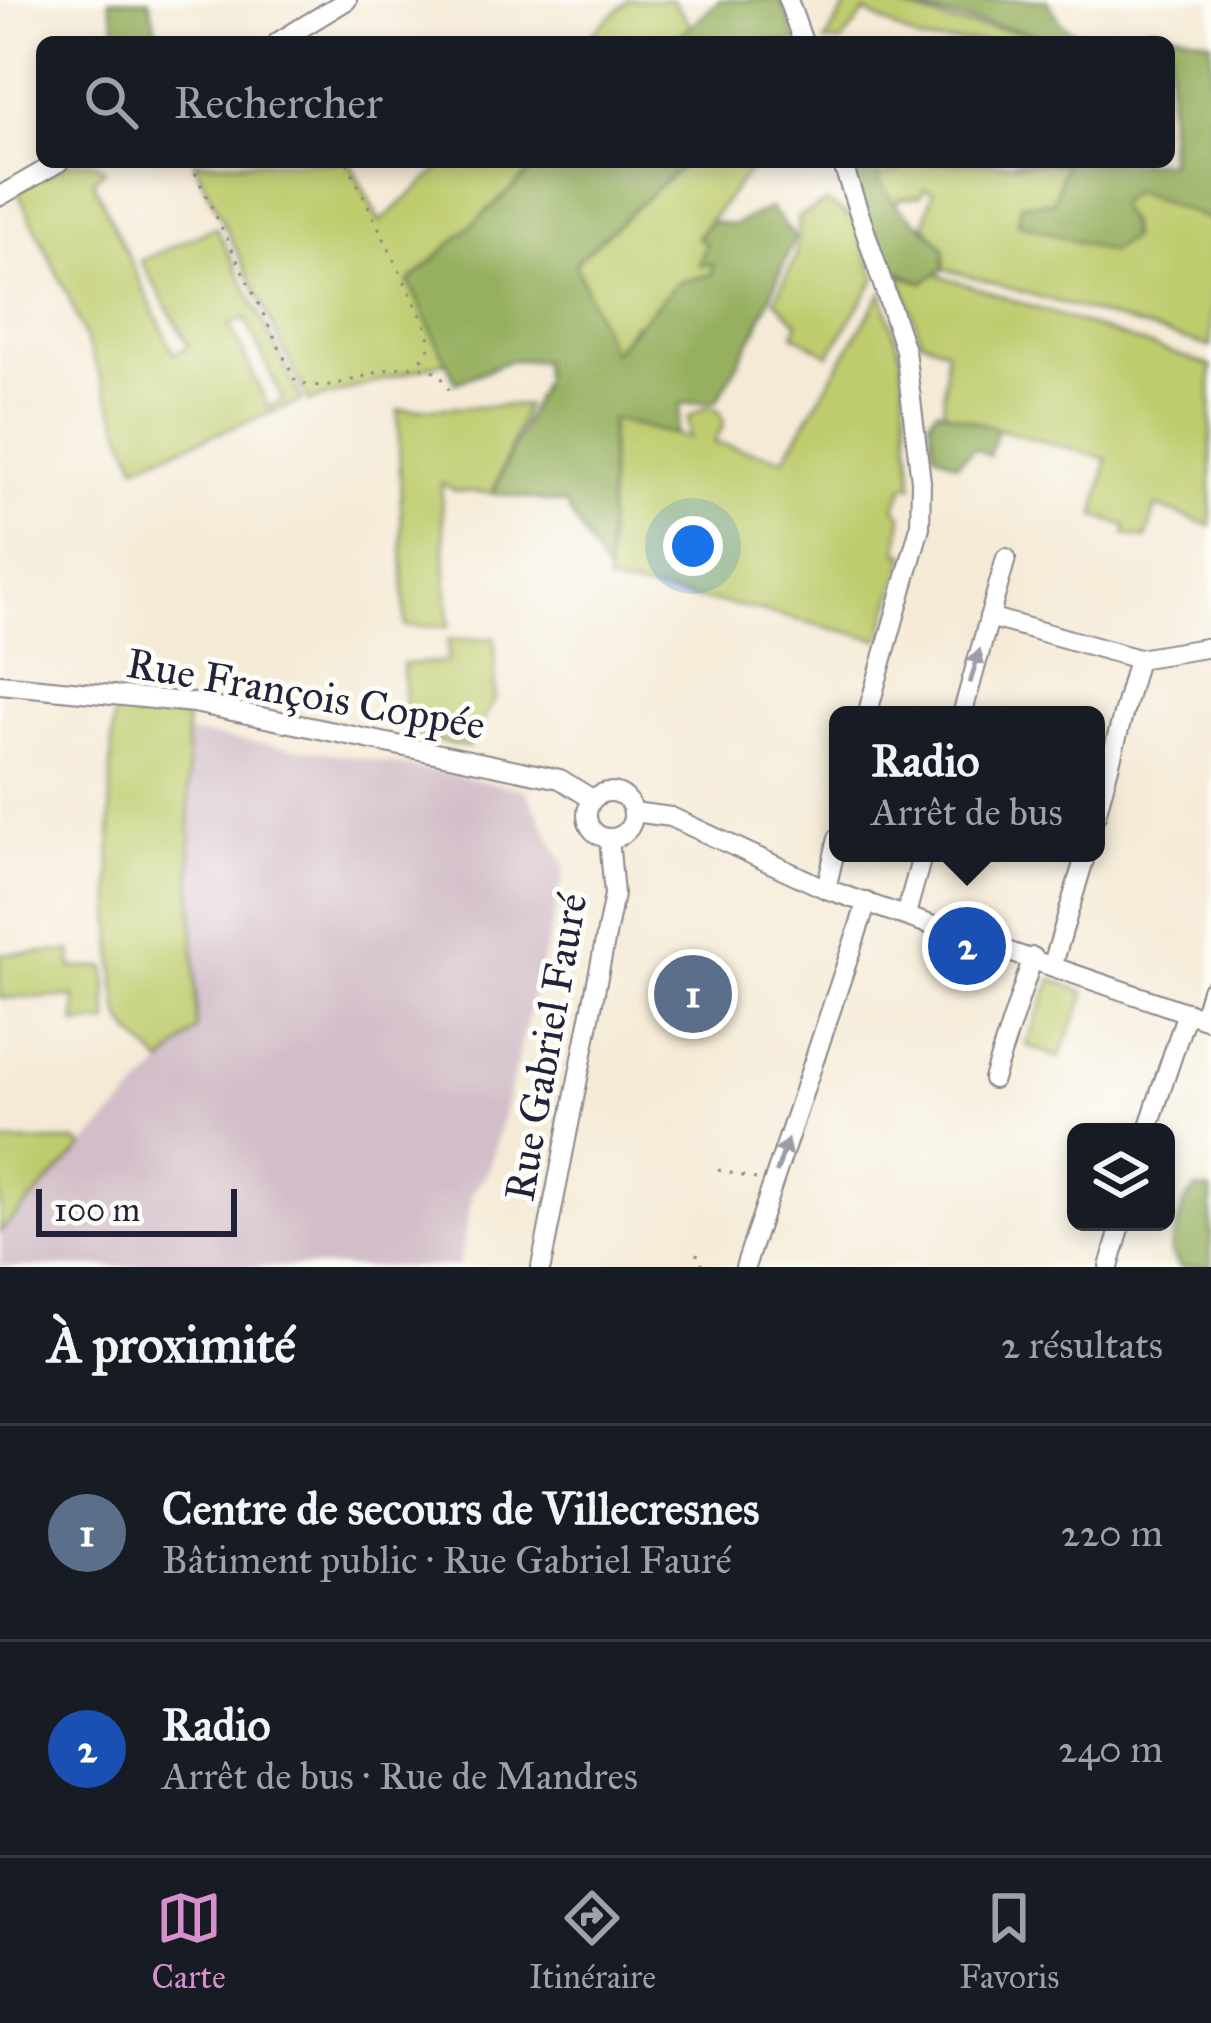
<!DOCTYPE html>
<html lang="fr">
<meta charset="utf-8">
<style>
body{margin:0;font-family:"IM FELL Great Primer",serif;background:#20242c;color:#f1f3f6}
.controls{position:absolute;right:36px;bottom:36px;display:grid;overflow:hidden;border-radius:18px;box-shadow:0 6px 18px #0003}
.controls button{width:108px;height:108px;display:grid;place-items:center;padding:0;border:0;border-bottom:3px solid #363941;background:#171b24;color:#f1f3f6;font:60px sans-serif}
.scale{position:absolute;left:36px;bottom:30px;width:201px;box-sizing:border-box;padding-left:12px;border:6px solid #22223b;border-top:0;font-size:33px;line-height:42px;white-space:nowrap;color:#22223b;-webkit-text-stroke:9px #fdfcf7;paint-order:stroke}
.you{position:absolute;left:693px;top:546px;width:42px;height:42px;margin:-30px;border:9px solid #fff;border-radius:50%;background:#1a73e8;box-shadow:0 0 0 18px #1a73e833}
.badge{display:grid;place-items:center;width:78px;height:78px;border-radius:50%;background:#d690ce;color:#fff;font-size:39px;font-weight:700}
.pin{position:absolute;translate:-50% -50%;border:6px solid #fff;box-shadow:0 3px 12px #0006}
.popup{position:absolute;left:829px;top:706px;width:276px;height:156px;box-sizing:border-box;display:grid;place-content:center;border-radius:18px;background:#171b24;filter:drop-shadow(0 3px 9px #0005);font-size:39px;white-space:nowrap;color:#9ea1a6}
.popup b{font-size:45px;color:#f1f3f6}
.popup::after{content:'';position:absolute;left:50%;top:100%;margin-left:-24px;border:24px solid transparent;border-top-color:#171b24}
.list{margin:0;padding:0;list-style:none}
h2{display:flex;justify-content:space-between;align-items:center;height:156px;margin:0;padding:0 48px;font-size:51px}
h2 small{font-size:39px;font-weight:400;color:#9ea1a6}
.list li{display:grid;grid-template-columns:78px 1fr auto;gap:36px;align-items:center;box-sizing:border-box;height:216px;padding:0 48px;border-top:3px solid #363941}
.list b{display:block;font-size:45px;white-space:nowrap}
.list p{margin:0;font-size:39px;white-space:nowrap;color:#9ea1a6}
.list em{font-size:39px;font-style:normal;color:#9ea1a6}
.icon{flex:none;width:66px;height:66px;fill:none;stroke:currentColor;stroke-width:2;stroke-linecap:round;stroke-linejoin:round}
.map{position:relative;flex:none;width:1211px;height:1267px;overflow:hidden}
.search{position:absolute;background:#171b24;box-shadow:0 6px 18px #0003;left:36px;right:36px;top:36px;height:132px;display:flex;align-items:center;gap:30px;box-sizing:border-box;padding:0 42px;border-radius:18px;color:#9ea1a6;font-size:45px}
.sheet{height:588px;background:#171b24}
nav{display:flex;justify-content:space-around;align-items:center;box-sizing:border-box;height:168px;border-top:3px solid #363941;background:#171b24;font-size:33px;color:#9ea1a6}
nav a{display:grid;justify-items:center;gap:6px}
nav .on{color:#d690ce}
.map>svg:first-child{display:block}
</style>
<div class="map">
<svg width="1211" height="1267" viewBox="0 0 1211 1267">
<rect width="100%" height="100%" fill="#fdfcf7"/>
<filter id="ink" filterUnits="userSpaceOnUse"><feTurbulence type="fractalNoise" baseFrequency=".00833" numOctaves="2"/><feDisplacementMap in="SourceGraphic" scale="24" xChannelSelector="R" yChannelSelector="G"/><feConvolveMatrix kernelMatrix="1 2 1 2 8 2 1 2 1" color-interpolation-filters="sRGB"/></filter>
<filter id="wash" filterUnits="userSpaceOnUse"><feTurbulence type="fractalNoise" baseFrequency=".004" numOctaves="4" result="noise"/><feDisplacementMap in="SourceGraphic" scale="48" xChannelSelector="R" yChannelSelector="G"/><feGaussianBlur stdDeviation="2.7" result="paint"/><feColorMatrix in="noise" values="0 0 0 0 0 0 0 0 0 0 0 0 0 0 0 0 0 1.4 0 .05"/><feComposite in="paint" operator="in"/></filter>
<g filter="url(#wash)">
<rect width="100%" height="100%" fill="#f5ead6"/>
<!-- industrial -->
<path fill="#d2bdc8" d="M 185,733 L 346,755 L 526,790 L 566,868 L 489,1170 L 473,1192 L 458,1267 L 0,1267 L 0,1232 L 197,1029 Z"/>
<!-- green -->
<g fill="#bfcc6e" stroke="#707754" stroke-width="3" fill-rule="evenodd">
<path d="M 629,0 L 672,0 L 691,25 L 673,42 L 582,42 Z"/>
<path d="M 850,0 C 896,0 912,13 954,23 C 986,31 1019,25 1048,42 L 921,42 L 865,12 L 842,42 L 825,42 Z"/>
<path d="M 71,162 L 94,162 L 105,170 L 93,181 L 174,354 L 189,346 L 141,261 L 216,227 L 302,401 L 136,465 L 67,293 L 17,190 ZM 245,318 L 283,400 L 268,407 L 230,325 Z"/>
<path d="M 194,162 L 350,162 L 380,222 L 448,162 L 541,162 L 409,282 L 447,361 L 309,402 Z"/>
<path d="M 686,162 L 756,162 L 697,237 L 706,243 L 757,328 L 635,323 L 612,353 L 574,263 Z"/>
<path d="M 902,162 L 1066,164 L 1053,202 L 1129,224 L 1117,204 L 1133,191 L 1211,220 L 1211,347 L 944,269 L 944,248 L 924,224 L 933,191 L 924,189 L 921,196 L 899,199 L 893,207 L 876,176 L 899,171 Z"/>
<path d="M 826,202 L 854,219 L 876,278 L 829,355 L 793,334 L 798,323 L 775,300 L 796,257 L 799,217 Z"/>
<path d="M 932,273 L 1211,366 L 1211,526 L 1156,506 L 1146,539 L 1125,535 L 1127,526 L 1095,516 L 1107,459 L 943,414 L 946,349 L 921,340 L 900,275 L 923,282 Z"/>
<path d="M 882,292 L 901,356 L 913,486 L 905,485 L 895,508 L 902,515 L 898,552 L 906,554 L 880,640 L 744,607 L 607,583 L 611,419 L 689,438 L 688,417 L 709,406 L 720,412 L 724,424 L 714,443 L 784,458 Z"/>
<path d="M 526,405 L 493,493 L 455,491 L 441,483 L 449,627 L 405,626 L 398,410 Z"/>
<path d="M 495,638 L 495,700 L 468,747 L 406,735 L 403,664 L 447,662 L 448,640 Z"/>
<path d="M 117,705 L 186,718 L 197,1029 L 163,1064 C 150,1050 128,1033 120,1016 C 110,995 106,718 117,705 Z"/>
<path d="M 71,951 L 72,968 L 106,967 L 108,1023 L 76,1024 L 75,997 L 0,998 L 0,954 Z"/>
<path d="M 1052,979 L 1086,993 L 1059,1058 L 1026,1045 Z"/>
<path d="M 77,1141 L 83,1147 L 0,1232 L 0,1142 Z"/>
</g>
<!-- forest -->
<g fill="#97b061" stroke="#5c694e" stroke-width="3">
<path d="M 109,0 L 149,0 L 159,42 L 119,42 Z"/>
<path d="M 720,0 L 782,0 L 797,42 L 673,42 Z"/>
<path d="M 889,0 L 1047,0 L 1062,24 L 1091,42 C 1066,42 1050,37 1027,32 C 978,21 938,19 889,0 Z"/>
<path d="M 1150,26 L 1211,41 L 1211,220 L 1133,191 L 1117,204 L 1129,224 L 1130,238 L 1110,252 L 1018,223 L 1021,204 L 1053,202 L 1065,164 L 1011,162 L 1169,162 L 1169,42 L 1126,42 Z"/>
<path d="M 541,162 L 686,162 L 575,263 L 612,352 L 678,282 L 712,274 L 713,264 L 699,265 L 706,243 L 697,238 L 710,221 L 734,225 L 770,208 L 795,237 L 757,328 L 717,401 L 681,404 L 676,435 L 611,419 L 607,575 L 565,504 L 493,493 L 543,380 L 542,361 L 511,360 L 456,383 L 409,282 Z"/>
<path d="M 838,162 L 871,162 C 895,221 909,206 944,248 L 944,269 L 923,282 C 858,260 859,221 838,162 Z"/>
<path d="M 937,409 L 998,429 L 989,456 L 974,448 L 957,464 L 934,452 L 930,419 Z"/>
<path d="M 1196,1189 L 1211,1190 L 1211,1267 L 1180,1267 L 1170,1251 L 1184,1203 Z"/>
</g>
</g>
<g filter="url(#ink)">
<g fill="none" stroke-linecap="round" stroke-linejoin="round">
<defs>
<g id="minor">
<path d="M 788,0 L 803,42"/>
<path d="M 278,42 L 347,0"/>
<path d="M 842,162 L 905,350 L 921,481 L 920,527 L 867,715"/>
<path d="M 0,196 L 59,162"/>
<path d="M 989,617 L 1138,659 L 1211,647"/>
<path d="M 0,684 L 194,703 L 560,779 L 592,799"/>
<path d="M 962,715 L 1006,558"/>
<circle cx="610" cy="815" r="23"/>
<path d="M 633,812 L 671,817 L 826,889 L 1211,1021"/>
<path d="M 1096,815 L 1138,659"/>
<path d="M 826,889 L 838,838"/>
<path d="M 906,914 L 923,853"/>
<path d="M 1053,964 L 1086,853"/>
<path d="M 1203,1018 L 1211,990"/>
<path d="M 993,1079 L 1033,957"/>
<path d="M 1147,1132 L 1187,1012"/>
<path d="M 541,1267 L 614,895 L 609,838"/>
<path d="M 745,1267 L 867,902"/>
<path d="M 1109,1267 L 1122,1222"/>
</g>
</defs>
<!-- minor casing -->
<use href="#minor" stroke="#8c8688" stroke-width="22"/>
<!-- path -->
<g stroke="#8c8688" stroke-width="3" stroke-dasharray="3 9" stroke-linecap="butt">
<path d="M 190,162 L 296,382 C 347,399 388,350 439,373 L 450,391"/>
<path d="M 347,162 L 429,332 L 430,346 L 421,361"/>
<path d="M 718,1170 L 760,1180"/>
<path d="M 697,1253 L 698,1263 L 712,1267"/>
</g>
<!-- minor -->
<use href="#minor" stroke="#fff" stroke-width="18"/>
</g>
<!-- one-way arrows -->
<defs><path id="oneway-solid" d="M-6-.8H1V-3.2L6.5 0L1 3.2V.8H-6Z" transform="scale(3)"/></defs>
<g fill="#9c9ca7">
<use href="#oneway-solid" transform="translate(975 666) rotate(-74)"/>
<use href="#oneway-solid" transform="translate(782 1156) rotate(-72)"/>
</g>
</g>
<g text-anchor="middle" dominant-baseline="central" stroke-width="10" stroke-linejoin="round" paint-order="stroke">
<!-- street labels -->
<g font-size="42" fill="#22223b" stroke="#fdfcf7">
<text transform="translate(306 694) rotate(10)">Rue François Coppée</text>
<text transform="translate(546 1047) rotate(-80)">Rue Gabriel Fauré</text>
</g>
</g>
</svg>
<div class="controls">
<button><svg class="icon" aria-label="layers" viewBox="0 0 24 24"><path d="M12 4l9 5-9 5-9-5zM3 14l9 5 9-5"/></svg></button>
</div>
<div class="scale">100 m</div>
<div class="you"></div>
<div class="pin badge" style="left:693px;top:994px;background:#5c6f8a">1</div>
<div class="pin badge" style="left:967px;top:946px;background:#1a4fb4">2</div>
<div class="popup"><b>Radio</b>Arrêt de bus</div>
<div class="search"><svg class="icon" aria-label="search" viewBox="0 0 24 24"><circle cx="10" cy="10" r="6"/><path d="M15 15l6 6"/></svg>Rechercher</div>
</div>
<section class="sheet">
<h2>À proximité<small>2 résultats</small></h2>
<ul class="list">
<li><span class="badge" style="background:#5c6f8a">1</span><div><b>Centre de secours de Villecresnes</b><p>Bâtiment public · Rue Gabriel Fauré</p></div><em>220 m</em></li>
<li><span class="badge" style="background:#1a4fb4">2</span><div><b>Radio</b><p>Arrêt de bus · Rue de Mandres</p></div><em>240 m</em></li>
</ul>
</section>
<nav>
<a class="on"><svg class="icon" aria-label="map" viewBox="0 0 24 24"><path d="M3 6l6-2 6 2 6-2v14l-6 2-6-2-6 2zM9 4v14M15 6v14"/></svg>Carte</a>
<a><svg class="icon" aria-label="directions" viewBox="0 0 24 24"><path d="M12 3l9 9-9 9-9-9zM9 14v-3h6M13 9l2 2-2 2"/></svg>Itinéraire</a>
<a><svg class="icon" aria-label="saved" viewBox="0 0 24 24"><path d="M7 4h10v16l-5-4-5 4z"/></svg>Favoris</a>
</nav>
